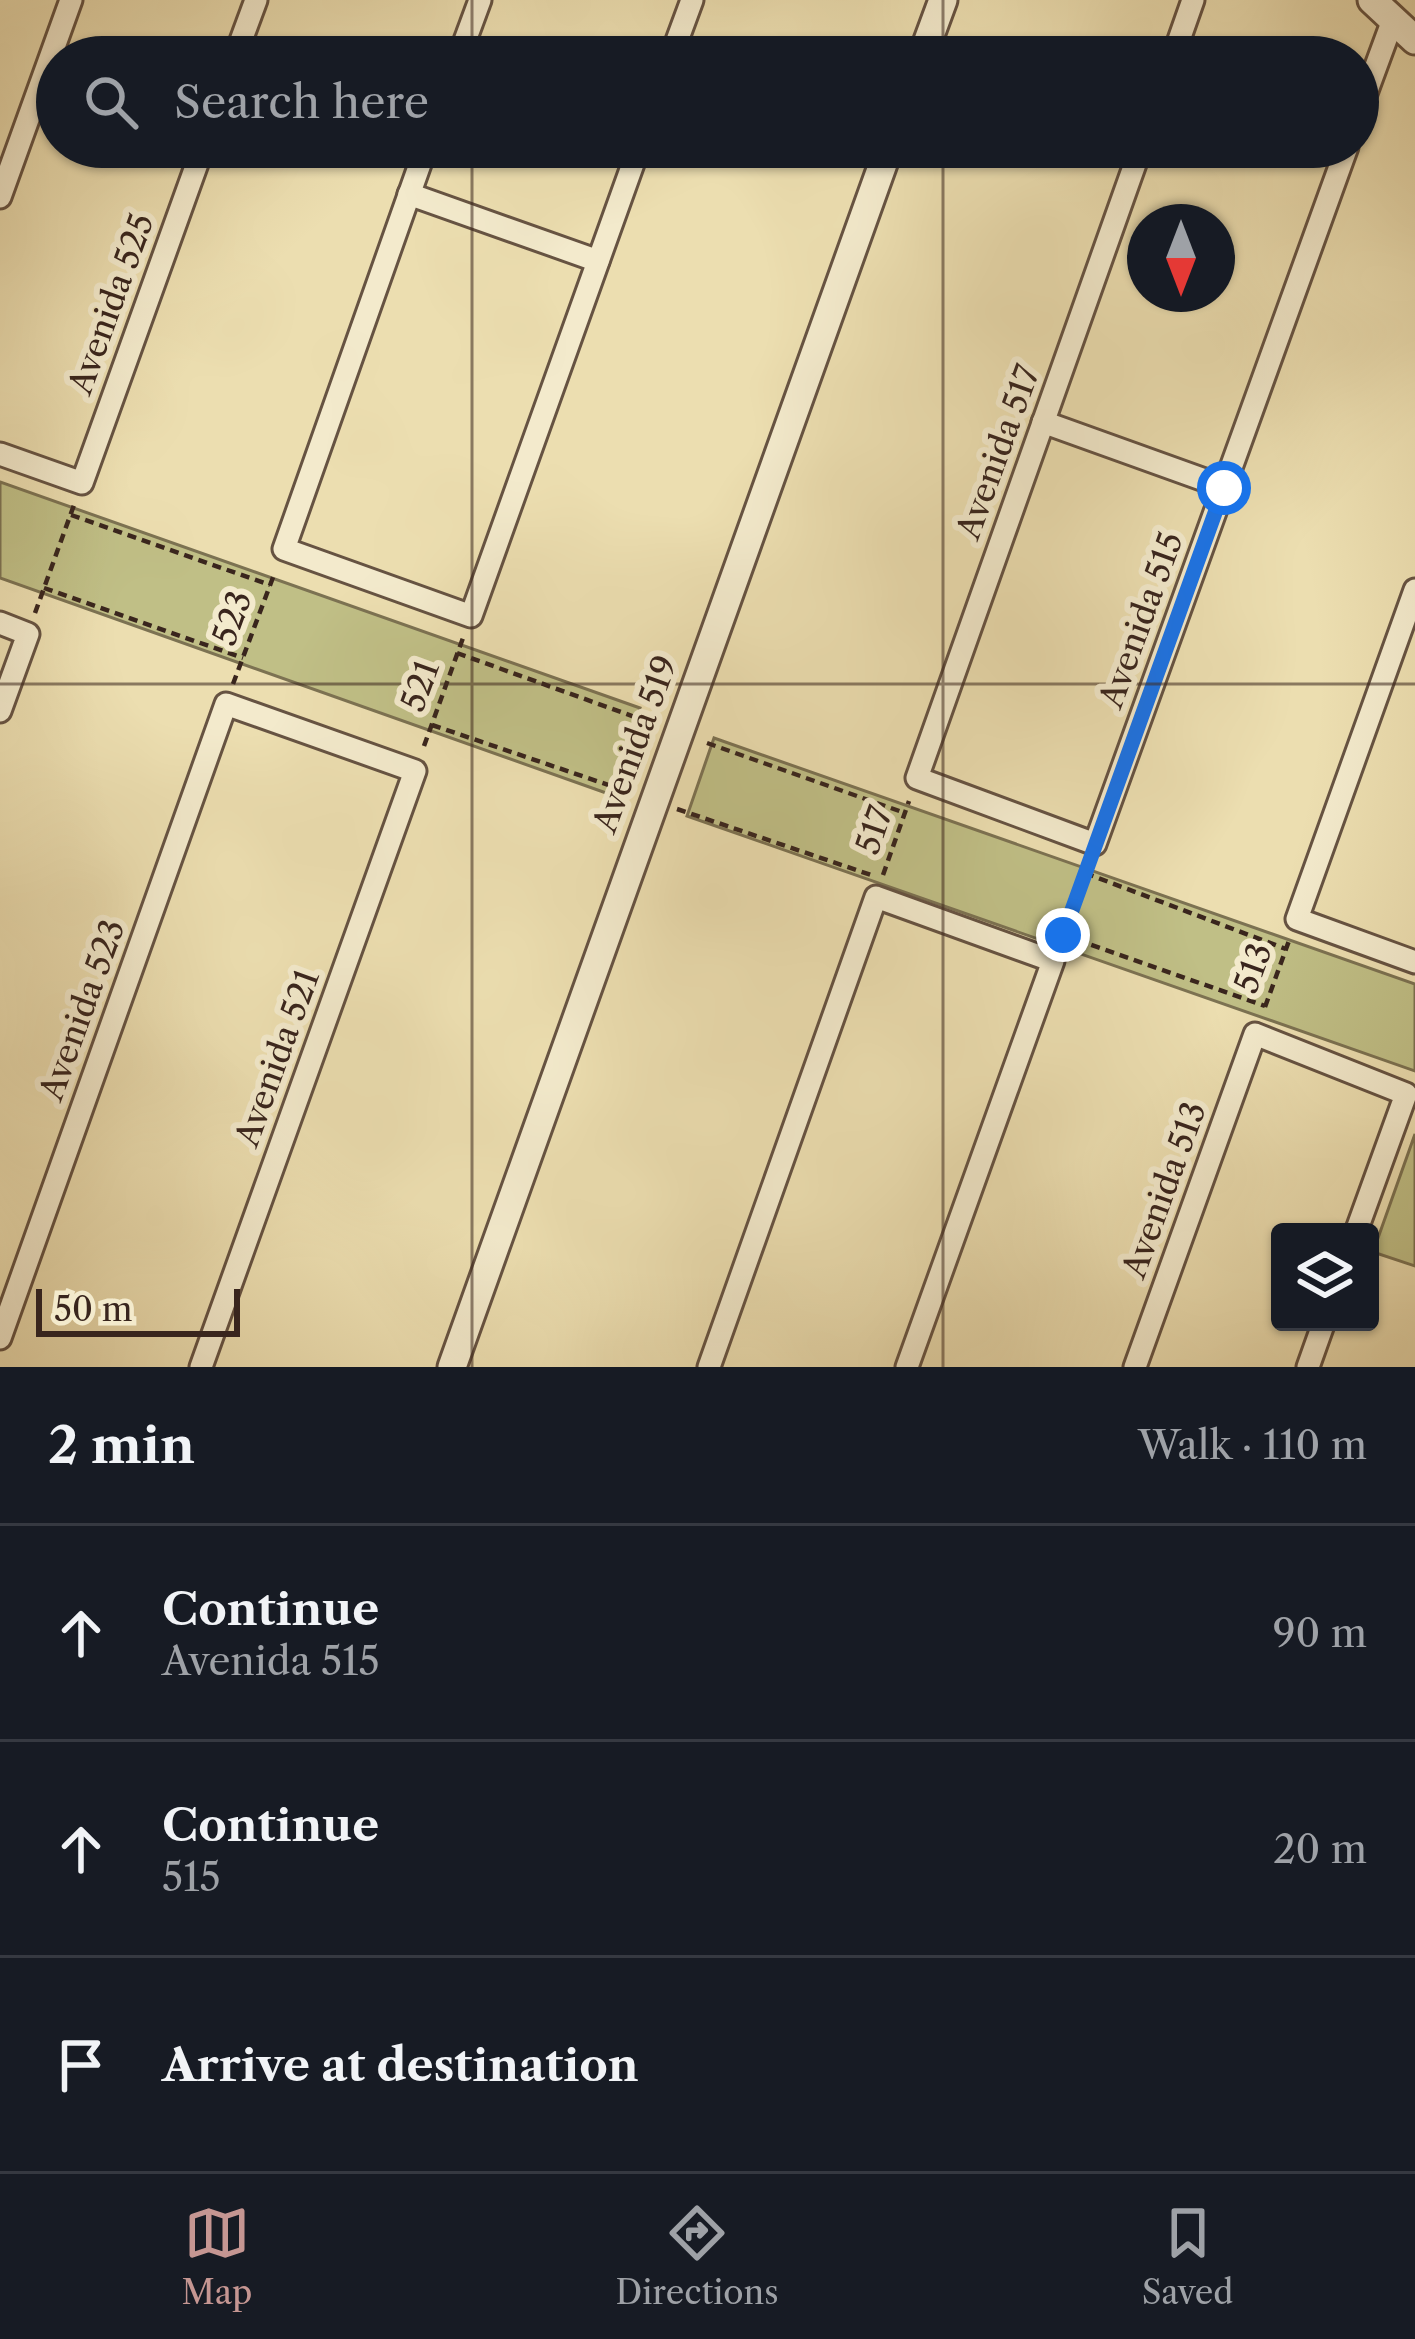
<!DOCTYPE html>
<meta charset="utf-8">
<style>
body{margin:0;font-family:"Libre Caslon Text",serif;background:#20242c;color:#f1f3f6}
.controls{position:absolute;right:36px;bottom:36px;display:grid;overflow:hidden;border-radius:12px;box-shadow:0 3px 9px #0004}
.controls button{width:108px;height:108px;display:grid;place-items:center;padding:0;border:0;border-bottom:3px solid #363941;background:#171b24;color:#f1f3f6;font:60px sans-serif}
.compass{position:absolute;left:1127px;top:204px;width:108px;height:108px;border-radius:50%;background:#171b24;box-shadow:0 3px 9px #0004;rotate:180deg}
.scale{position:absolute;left:36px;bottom:30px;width:204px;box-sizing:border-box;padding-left:12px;border:6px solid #39251d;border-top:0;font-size:33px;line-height:42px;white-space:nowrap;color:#39251d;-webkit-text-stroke:9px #f3eacc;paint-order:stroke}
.stop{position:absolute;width:36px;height:36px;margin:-27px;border:9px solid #1a73e8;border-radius:50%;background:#fff}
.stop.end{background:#1a73e8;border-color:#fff;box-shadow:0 3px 12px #0008}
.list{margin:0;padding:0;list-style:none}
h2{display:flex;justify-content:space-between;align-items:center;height:156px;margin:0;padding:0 48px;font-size:51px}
h2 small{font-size:39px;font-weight:400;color:#9ea1a6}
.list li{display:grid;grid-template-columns:78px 1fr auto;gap:36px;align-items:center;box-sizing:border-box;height:216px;padding:0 48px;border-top:3px solid #363941}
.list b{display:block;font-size:45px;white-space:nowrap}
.list p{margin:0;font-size:39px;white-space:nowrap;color:#9ea1a6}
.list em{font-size:39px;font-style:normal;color:#9ea1a6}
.icon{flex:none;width:66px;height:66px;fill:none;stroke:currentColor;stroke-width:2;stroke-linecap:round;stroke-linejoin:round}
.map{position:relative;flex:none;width:1415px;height:1367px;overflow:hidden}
.search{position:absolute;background:#171b24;box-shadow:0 3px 9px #0004;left:36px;right:36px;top:36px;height:132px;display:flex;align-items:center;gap:30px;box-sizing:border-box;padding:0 42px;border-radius:66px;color:#9ea1a6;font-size:45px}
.sheet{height:804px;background:#171b24}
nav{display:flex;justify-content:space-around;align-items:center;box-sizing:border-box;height:168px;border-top:3px solid #363941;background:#171b24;font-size:33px;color:#9ea1a6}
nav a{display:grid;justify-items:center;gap:6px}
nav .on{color:#c59692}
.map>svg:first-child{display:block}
</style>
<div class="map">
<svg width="1415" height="1367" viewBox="0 0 1415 1367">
<rect width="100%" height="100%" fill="#ecdeb0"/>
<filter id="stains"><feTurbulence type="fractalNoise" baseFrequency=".00167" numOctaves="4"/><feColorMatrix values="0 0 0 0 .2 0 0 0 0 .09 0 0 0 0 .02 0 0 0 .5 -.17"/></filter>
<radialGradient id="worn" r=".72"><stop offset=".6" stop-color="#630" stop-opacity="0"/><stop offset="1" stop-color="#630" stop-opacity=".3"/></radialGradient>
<!-- green -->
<g fill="#c0bf86" stroke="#7c7252" stroke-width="3">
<path d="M 0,482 L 640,708 L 609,794 L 0,578 Z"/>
<path d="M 714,738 L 1415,984 L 1415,1071 L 687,816 Z"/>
<path d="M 1415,1134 L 1415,1266 L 1373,1252 Z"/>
</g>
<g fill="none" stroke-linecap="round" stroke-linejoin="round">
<defs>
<g id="minor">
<path d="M 235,57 L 256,0"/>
<path d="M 459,57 L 480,0"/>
<path d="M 671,57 L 692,0"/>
<path d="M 1173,57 L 1193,0"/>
<path d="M 1358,115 L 1393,20"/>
<path d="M 426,147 L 284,549 L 471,616 L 639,147"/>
<path d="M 1141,147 L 917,778 L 1095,844 L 1347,147"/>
<path d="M 409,194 L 598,261"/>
<path d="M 0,197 L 71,0"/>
<path d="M 1043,422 L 1224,487"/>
<path d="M 0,454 L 82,483 L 203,147"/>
<path d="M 1415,590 L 1297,919 L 1415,962"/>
<path d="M 0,623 L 28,634 L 0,711"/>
<path d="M 0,1338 L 226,704 L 415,771 L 201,1367"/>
<path d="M 709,1367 L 876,897 L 1053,961 L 907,1367"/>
<path d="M 1135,1367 L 1255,1034 L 1406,1094 L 1356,1232"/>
<path d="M 1308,1367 L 1324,1322"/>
</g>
<g id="tertiary">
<path d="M 1372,0 L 1415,40"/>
<path d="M 922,57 L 943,0"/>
<path d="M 452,1367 L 889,147"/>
</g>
</defs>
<!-- minor casing -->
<use href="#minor" stroke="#665342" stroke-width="27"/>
<!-- tertiary casing -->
<use href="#tertiary" stroke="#665342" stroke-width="33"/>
<!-- path -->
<g stroke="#39251d" stroke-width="4.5" stroke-dasharray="9 6" stroke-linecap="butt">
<path d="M 71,515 L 270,585"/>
<path d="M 44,588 L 243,658"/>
<path d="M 35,613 L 74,505"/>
<path d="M 457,653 L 657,725"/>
<path d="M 233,684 L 275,572"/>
<path d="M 432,725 L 632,793"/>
<path d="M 707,743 L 905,813"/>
<path d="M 424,746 L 463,638"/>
<path d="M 677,809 L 871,875"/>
<path d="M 1085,873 L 1286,949"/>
<path d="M 883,875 L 909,801"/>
<path d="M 1063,933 L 1086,870"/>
<path d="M 1063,935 L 1265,1006"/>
<path d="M 1265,1007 L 1290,938"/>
</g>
<!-- minor -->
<use href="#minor" stroke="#f3eacc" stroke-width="21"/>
<!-- tertiary -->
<use href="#tertiary" stroke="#f3eacc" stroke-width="27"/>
</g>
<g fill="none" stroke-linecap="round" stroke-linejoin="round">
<!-- route -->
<path stroke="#1a73e8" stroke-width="15" d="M 1063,935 L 1224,488"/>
</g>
<!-- grid -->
<path fill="none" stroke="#39251d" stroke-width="3" stroke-opacity="0.55" d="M 472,0 L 472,57M 943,0 L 943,57M 472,147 L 472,1367M 943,147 L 943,1367M 0,684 L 1415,684"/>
<g text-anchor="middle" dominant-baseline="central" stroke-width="12" stroke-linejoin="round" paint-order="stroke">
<!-- street labels -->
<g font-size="33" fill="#39251d" stroke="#f3eacc">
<text transform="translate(111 304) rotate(-70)">Avenida 525</text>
<text transform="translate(998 452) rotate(-70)">Avenida 517</text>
<text transform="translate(232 618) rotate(-70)">523</text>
<text transform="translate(1141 620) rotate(-70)">Avenida 515</text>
<text transform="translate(420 686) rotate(-70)">521</text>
<text transform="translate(635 744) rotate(-70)">Avenida 519</text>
<text transform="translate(874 830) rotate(-71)">517</text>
<text transform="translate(1253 968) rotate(-70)">513</text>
<text transform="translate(82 1010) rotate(-70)">Avenida 523</text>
<text transform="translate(277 1058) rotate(-70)">Avenida 521</text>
<text transform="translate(1164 1190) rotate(-70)">Avenida 513</text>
</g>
</g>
<rect width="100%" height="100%" filter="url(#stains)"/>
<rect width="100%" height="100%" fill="url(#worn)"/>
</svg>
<div class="controls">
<button><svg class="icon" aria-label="layers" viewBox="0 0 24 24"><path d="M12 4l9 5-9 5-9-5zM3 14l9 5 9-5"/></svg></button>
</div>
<svg class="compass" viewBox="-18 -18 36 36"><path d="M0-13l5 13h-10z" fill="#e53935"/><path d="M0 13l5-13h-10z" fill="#9ea1a6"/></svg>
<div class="scale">50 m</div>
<div class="stop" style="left:1224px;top:488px"></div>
<div class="stop end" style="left:1063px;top:935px"></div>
<div class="search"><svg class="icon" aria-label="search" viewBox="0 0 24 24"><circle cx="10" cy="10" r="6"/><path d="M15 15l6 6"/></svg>Search here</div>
</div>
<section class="sheet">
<h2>2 min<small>Walk · 110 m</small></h2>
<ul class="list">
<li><svg class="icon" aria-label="ahead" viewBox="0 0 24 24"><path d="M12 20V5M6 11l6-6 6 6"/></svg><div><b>Continue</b><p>Avenida 515</p></div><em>90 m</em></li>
<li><svg class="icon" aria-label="ahead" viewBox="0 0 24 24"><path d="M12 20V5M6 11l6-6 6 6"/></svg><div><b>Continue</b><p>515</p></div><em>20 m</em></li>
<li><svg class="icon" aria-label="arrive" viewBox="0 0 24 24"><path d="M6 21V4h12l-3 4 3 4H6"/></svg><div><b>Arrive at destination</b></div></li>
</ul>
</section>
<nav>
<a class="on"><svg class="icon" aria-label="map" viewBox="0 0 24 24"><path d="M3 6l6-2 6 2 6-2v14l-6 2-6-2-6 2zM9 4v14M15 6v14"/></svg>Map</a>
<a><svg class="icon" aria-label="directions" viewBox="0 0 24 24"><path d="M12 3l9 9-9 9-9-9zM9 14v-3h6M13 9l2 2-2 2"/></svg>Directions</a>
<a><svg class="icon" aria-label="saved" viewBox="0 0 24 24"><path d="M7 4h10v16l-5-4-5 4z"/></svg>Saved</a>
</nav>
